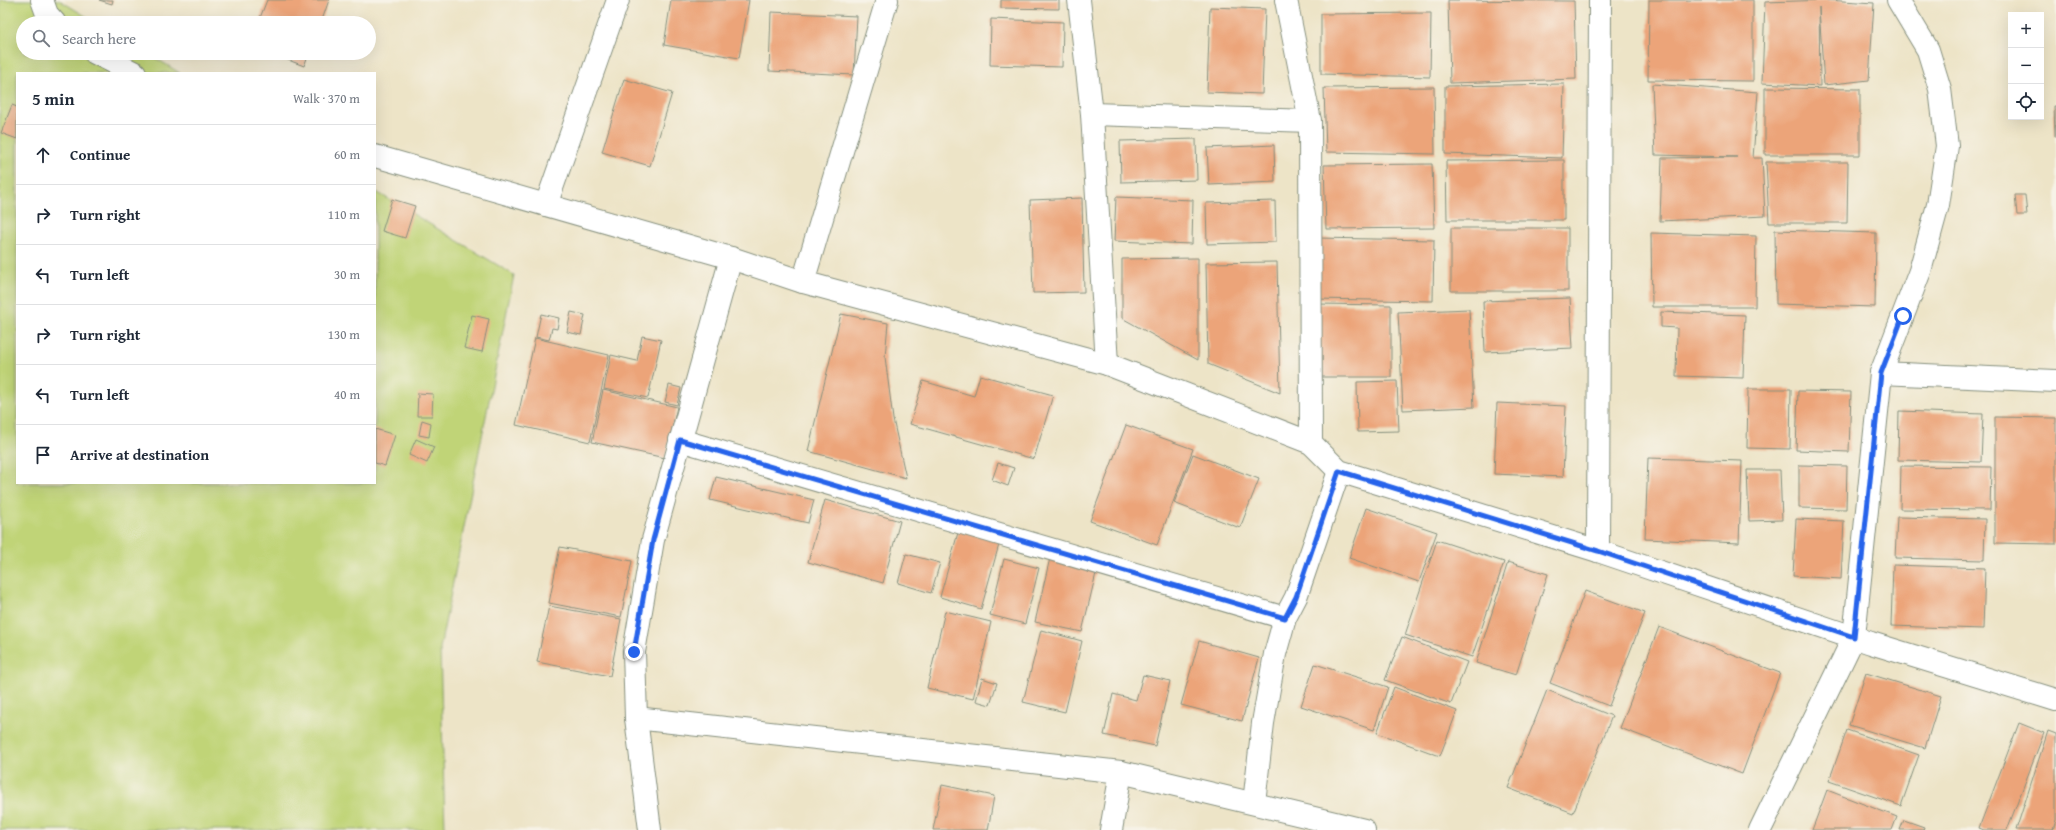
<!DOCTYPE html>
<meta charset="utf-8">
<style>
body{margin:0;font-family:"Gentium Book Plus",serif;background:#f2f2f3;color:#1f2937}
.controls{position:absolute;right:12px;top:12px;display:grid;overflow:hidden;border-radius:0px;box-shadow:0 4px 16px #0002}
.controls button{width:36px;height:36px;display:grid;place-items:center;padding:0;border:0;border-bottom:1px solid #e0e1e3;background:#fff;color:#1f2937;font:20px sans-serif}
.stop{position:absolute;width:12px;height:12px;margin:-9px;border:3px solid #2563eb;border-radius:50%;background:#fff}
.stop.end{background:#2563eb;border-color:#fff;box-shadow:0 1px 4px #0008}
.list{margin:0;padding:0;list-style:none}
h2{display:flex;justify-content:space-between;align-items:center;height:52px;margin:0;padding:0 16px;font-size:17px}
h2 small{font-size:13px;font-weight:400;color:#747a83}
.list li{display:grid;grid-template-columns:26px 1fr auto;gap:12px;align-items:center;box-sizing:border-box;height:60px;padding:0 16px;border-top:1px solid #e0e1e3}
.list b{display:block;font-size:15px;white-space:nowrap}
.list em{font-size:13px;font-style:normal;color:#747a83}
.icon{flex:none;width:22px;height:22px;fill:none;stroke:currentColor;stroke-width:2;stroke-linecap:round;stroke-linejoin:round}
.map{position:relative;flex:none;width:2056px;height:830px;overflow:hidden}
.search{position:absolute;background:#fff;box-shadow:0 4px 16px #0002;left:16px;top:16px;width:360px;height:44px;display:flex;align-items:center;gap:10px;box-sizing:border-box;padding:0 14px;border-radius:22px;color:#747a83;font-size:15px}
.panel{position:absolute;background:#fff;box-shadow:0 4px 16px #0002;left:16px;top:72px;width:360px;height:412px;border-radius:0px}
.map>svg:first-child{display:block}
</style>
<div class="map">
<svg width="2056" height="830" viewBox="0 0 2056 830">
<rect width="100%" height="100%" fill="#f7f3e8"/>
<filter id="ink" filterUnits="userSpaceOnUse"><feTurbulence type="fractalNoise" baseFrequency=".025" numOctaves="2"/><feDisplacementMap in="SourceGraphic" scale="8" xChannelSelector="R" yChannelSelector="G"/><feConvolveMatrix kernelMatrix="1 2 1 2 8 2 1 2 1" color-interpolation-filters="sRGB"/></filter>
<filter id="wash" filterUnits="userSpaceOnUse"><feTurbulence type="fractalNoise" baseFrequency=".012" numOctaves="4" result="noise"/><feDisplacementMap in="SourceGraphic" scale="16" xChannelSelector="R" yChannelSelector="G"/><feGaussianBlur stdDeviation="0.9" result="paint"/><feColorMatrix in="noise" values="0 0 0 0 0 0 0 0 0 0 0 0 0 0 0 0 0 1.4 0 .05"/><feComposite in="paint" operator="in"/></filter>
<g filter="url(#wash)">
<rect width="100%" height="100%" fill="#ede4c7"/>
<!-- green -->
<path fill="#c0d477" stroke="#708856" d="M 0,0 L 59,0 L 97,23 L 23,23 L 23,53 L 147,53 L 180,73 L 17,73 L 17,483 L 375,483 L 375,191 L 514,275 L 440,648 L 445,830 L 0,830 Z"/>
<g id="blocks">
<!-- building -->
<g fill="#eca479">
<path d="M 99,0 L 113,0 L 112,4 Z"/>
<path d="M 267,0 L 329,0 L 321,23 L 258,23 Z"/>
<path d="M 671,0 L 749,0 L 739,58 L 664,45 Z"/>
<path d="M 1001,0 L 1059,0 L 1059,9 L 1001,8 Z"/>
<path d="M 1448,0 L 1574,1 L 1576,79 L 1450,83 Z"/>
<path d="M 1649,0 L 1753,0 L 1753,81 L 1648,80 Z"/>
<path d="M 1827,0 L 1874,3 L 1869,80 L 1824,85 L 1819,7 L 1820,86 L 1762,83 L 1765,2 Z"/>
<path d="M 1210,7 L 1265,9 L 1262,94 L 1207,92 Z"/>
<path d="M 771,12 L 857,16 L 854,75 L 769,71 Z"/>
<path d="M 1431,13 L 1430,77 L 1321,74 L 1321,14 Z"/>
<path d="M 991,19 L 1063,22 L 1062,67 L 990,65 Z"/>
<path d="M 270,53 L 309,53 L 304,66 Z"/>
<path d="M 624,79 L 672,93 L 650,166 L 602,152 Z"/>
<path d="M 1564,84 L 1562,158 L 1445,154 L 1445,86 Z"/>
<path d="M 1652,84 L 1758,92 L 1753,158 L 1762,158 L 1765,216 L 1660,221 L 1662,158 L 1737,157 L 1655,155 Z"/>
<path d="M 1434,87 L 1435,154 L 1326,152 L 1324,88 Z"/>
<path d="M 1765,88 L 1860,89 L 1860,155 L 1765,155 Z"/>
<path d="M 12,105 L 17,107 L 17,139 L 1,133 Z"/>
<path d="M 2054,106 L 2056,106 L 2056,136 L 2055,136 Z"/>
<path d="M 1196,139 L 1197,180 L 1121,182 L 1120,141 Z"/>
<path d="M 1274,145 L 1275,182 L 1209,185 L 1207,148 Z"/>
<path d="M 1564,160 L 1564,220 L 1447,220 L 1446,161 Z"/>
<path d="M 1766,162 L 1848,162 L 1847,223 L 1769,223 Z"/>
<path d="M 1432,164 L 1434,228 L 1326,229 L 1324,165 Z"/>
<path d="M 2015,195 L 2025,195 L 2027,215 L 2017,215 Z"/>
<path d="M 1116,197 L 1193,200 L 1192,244 L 1114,241 Z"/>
<path d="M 1082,198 L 1084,292 L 1033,293 L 1030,200 Z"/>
<path d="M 392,199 L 415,206 L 405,238 L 382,231 Z"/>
<path d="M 1275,201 L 1276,242 L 1207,244 L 1206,203 Z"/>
<rect x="1451" y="228" width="117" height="63"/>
<path d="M 1775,230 L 1876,233 L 1875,307 L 1776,304 Z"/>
<path d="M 1651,233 L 1756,236 L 1755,307 L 1652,307 Z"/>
<path d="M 1315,238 L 1434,240 L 1433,301 L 1314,299 Z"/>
<path d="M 1198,258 L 1198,360 L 1122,318 L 1122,259 Z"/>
<path d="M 1277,262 L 1280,393 L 1208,364 L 1206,263 Z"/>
<path d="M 1570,298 L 1573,348 L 1485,352 L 1483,301 Z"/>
<path d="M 1315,304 L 1391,305 L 1391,377 L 1314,377 Z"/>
<path d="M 1469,309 L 1474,407 L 1403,410 L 1398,312 Z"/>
<path d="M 571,312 L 585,315 L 581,335 L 567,332 Z"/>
<path d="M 1661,312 L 1745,315 L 1743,378 L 1676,376 L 1677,328 L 1661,327 Z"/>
<path d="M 541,314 L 559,318 L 557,329 L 552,328 L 549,340 L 536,337 Z"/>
<path d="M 841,314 L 888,323 L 885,357 L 893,419 L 906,478 L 808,451 Z"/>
<path d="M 472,315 L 489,319 L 482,352 L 464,348 Z"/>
<path d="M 642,336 L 661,340 L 648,398 L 604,389 L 611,355 L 637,361 Z"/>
<path d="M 535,338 L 609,355 L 590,442 L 516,425 Z"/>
<path d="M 980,375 L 1053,395 L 1034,459 L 910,424 L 923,381 L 974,396 Z"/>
<path d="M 1397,381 L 1399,431 L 1358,432 L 1357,382 Z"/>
<path d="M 669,385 L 681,388 L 677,405 L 665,402 Z"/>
<path d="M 1748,389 L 1791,389 L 1790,449 L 1747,448 Z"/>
<path d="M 603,390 L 677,407 L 665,458 L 592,442 Z"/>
<path d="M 1798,391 L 1851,392 L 1849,452 L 1796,450 Z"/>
<path d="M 418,393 L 433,394 L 432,416 L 417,416 Z"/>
<path d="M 1497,403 L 1566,406 L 1563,477 L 1494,474 Z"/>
<path d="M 1899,411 L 1983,414 L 1981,462 L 1898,460 Z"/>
<path d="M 1995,417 L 2056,418 L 2056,544 L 1995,543 Z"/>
<path d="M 422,420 L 431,423 L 429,437 L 419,435 Z"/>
<path d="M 1126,425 L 1193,449 L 1157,545 L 1090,521 Z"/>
<path d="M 375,429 L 395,435 L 385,466 L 375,463 Z"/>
<path d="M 416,439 L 434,447 L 427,463 L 409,455 Z"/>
<path d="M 1193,454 L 1259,479 L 1240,528 L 1174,503 Z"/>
<path d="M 1648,458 L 1742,461 L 1739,543 L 1645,539 Z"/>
<path d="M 998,463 L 1014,468 L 1008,486 L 992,480 Z"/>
<path d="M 1799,465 L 1847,466 L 1846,509 L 1799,508 Z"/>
<path d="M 1901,466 L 1991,467 L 1990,510 L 1900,509 Z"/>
<path d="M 1747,470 L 1780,470 L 1782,520 L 1749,521 Z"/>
<path d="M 716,477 L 814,500 L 808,523 L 710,500 Z"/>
<path d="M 825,500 L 900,521 L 883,583 L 808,562 Z"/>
<path d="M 1366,508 L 1437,532 L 1419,582 L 1349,558 Z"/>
<path d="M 1897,517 L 1985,519 L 1984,560 L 1895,558 Z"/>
<path d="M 1796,519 L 1844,521 L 1841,579 L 1793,576 Z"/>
<path d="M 959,529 L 1000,541 L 981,609 L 940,597 Z"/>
<path d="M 1437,540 L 1504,562 L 1472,657 L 1405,635 Z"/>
<path d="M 560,547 L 632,561 L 621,617 L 549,603 Z"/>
<path d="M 906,554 L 940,563 L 931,593 L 898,583 Z"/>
<path d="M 1050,558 L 1097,569 L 1082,632 L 1035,622 Z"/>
<path d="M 1004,559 L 1039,568 L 1025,624 L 990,615 Z"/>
<path d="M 1508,562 L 1548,574 L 1516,675 L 1476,663 Z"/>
<path d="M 1893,565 L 1985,568 L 1983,629 L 1891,626 Z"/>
<path d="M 1585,591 L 1645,613 L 1609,706 L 1550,683 Z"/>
<path d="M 549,606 L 621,619 L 610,676 L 537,662 Z"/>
<path d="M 945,611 L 991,622 L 973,699 L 927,688 Z"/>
<path d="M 1659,627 L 1780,673 L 1742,774 L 1620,728 Z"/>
<path d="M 1041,630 L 1082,641 L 1065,712 L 1023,702 Z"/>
<path d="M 1402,637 L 1467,662 L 1451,704 L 1385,680 Z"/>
<path d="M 1199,641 L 1259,658 L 1242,721 L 1181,705 Z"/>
<path d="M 1315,664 L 1388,687 L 1374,730 L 1301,706 Z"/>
<path d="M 1866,673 L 1941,696 L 1925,748 L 1849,725 Z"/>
<path d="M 1143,675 L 1170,681 L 1155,746 L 1104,735 L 1113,694 L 1136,700 Z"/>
<path d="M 982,678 L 997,683 L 990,705 L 976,701 Z"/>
<path d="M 1394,687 L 1457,711 L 1440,756 L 1377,733 Z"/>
<path d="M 1547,690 L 1612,716 L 1573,813 L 1508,788 Z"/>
<path d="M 2019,723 L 2044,733 L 2007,830 L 1984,830 L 1979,828 Z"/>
<path d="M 1847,730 L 1919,755 L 1901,806 L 1829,781 Z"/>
<path d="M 2048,731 L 2056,734 L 2056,820 L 2053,830 L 2016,830 Z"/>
<path d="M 942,785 L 994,796 L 988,830 L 933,830 Z"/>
<path d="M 1827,790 L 1897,817 L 1892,830 L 1812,830 Z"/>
<path d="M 1904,820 L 1924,827 L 1923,830 L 1900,830 Z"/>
</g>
</g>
</g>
<g filter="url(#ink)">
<use href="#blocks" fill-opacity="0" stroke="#86907e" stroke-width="1"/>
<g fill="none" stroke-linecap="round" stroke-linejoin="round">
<defs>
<g id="street">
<path d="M 42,0 L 47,14 L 55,23"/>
<path d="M 1079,0 L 1092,114 L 1107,364"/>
<path d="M 1286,0 L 1310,121 L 1311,443"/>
<path d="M 95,53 L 135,73"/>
<path d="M 1092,114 L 1310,121"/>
<path d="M 375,156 L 731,258 L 803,282 L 1107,364 L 1311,443 L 1339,471 L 1598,551 L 1871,643 L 2056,700"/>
<path d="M 546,205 L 618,0"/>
<path d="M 803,282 L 887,0"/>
<path d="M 1881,373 L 2056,381"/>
<path d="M 680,440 L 1285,618"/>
<path d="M 1598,551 L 1600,0"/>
<path d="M 636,718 L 1121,772 L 1364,830"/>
<path d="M 1254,803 L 1263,723 L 1275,654 L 1285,618 L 1296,597 L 1339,471"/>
<path d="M 650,830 L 636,718 L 634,652 L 653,540 L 731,258"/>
<path d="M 1111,830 L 1121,772"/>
<path d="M 1760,830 L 1854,637 L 1881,373 L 1920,271 L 1938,205 L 1947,146 L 1940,89 L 1928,50 L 1898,0"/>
</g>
</defs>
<!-- street casing -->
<use href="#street" stroke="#86907e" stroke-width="24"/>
<!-- street -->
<use href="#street" stroke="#fff" stroke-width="22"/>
</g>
</g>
<g fill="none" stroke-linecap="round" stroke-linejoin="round" filter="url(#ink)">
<!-- route -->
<path stroke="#2563eb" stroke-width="5" d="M 634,652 L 653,540 L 680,440 L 1285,618 L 1296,597 L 1339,471 L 1598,551 L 1854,637 L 1881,373 L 1903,316"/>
</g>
</svg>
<div class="controls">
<button>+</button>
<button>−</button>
<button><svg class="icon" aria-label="locate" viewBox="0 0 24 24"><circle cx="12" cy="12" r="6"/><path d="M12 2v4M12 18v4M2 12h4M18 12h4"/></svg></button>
</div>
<div class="stop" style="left:1903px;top:316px"></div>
<div class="stop end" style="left:634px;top:652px"></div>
<div class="search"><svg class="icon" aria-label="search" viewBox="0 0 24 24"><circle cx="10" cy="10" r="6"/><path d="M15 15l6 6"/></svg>Search here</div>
<section class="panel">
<h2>5 min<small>Walk · 370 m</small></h2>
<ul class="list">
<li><svg class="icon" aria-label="ahead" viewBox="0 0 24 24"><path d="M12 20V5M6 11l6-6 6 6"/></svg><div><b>Continue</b></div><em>60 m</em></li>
<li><svg class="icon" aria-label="right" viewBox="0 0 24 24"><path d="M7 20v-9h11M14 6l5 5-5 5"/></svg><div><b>Turn right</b></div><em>110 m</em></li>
<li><svg class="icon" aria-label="left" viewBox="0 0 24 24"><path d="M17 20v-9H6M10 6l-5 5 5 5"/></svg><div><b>Turn left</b></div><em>30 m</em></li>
<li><svg class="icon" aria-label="right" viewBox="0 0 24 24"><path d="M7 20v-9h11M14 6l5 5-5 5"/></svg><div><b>Turn right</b></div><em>130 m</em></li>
<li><svg class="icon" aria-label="left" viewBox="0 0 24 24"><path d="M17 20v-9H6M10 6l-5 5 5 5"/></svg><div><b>Turn left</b></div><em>40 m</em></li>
<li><svg class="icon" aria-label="arrive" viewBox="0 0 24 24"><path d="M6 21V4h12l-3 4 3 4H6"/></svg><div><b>Arrive at destination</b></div></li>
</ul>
</section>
</div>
